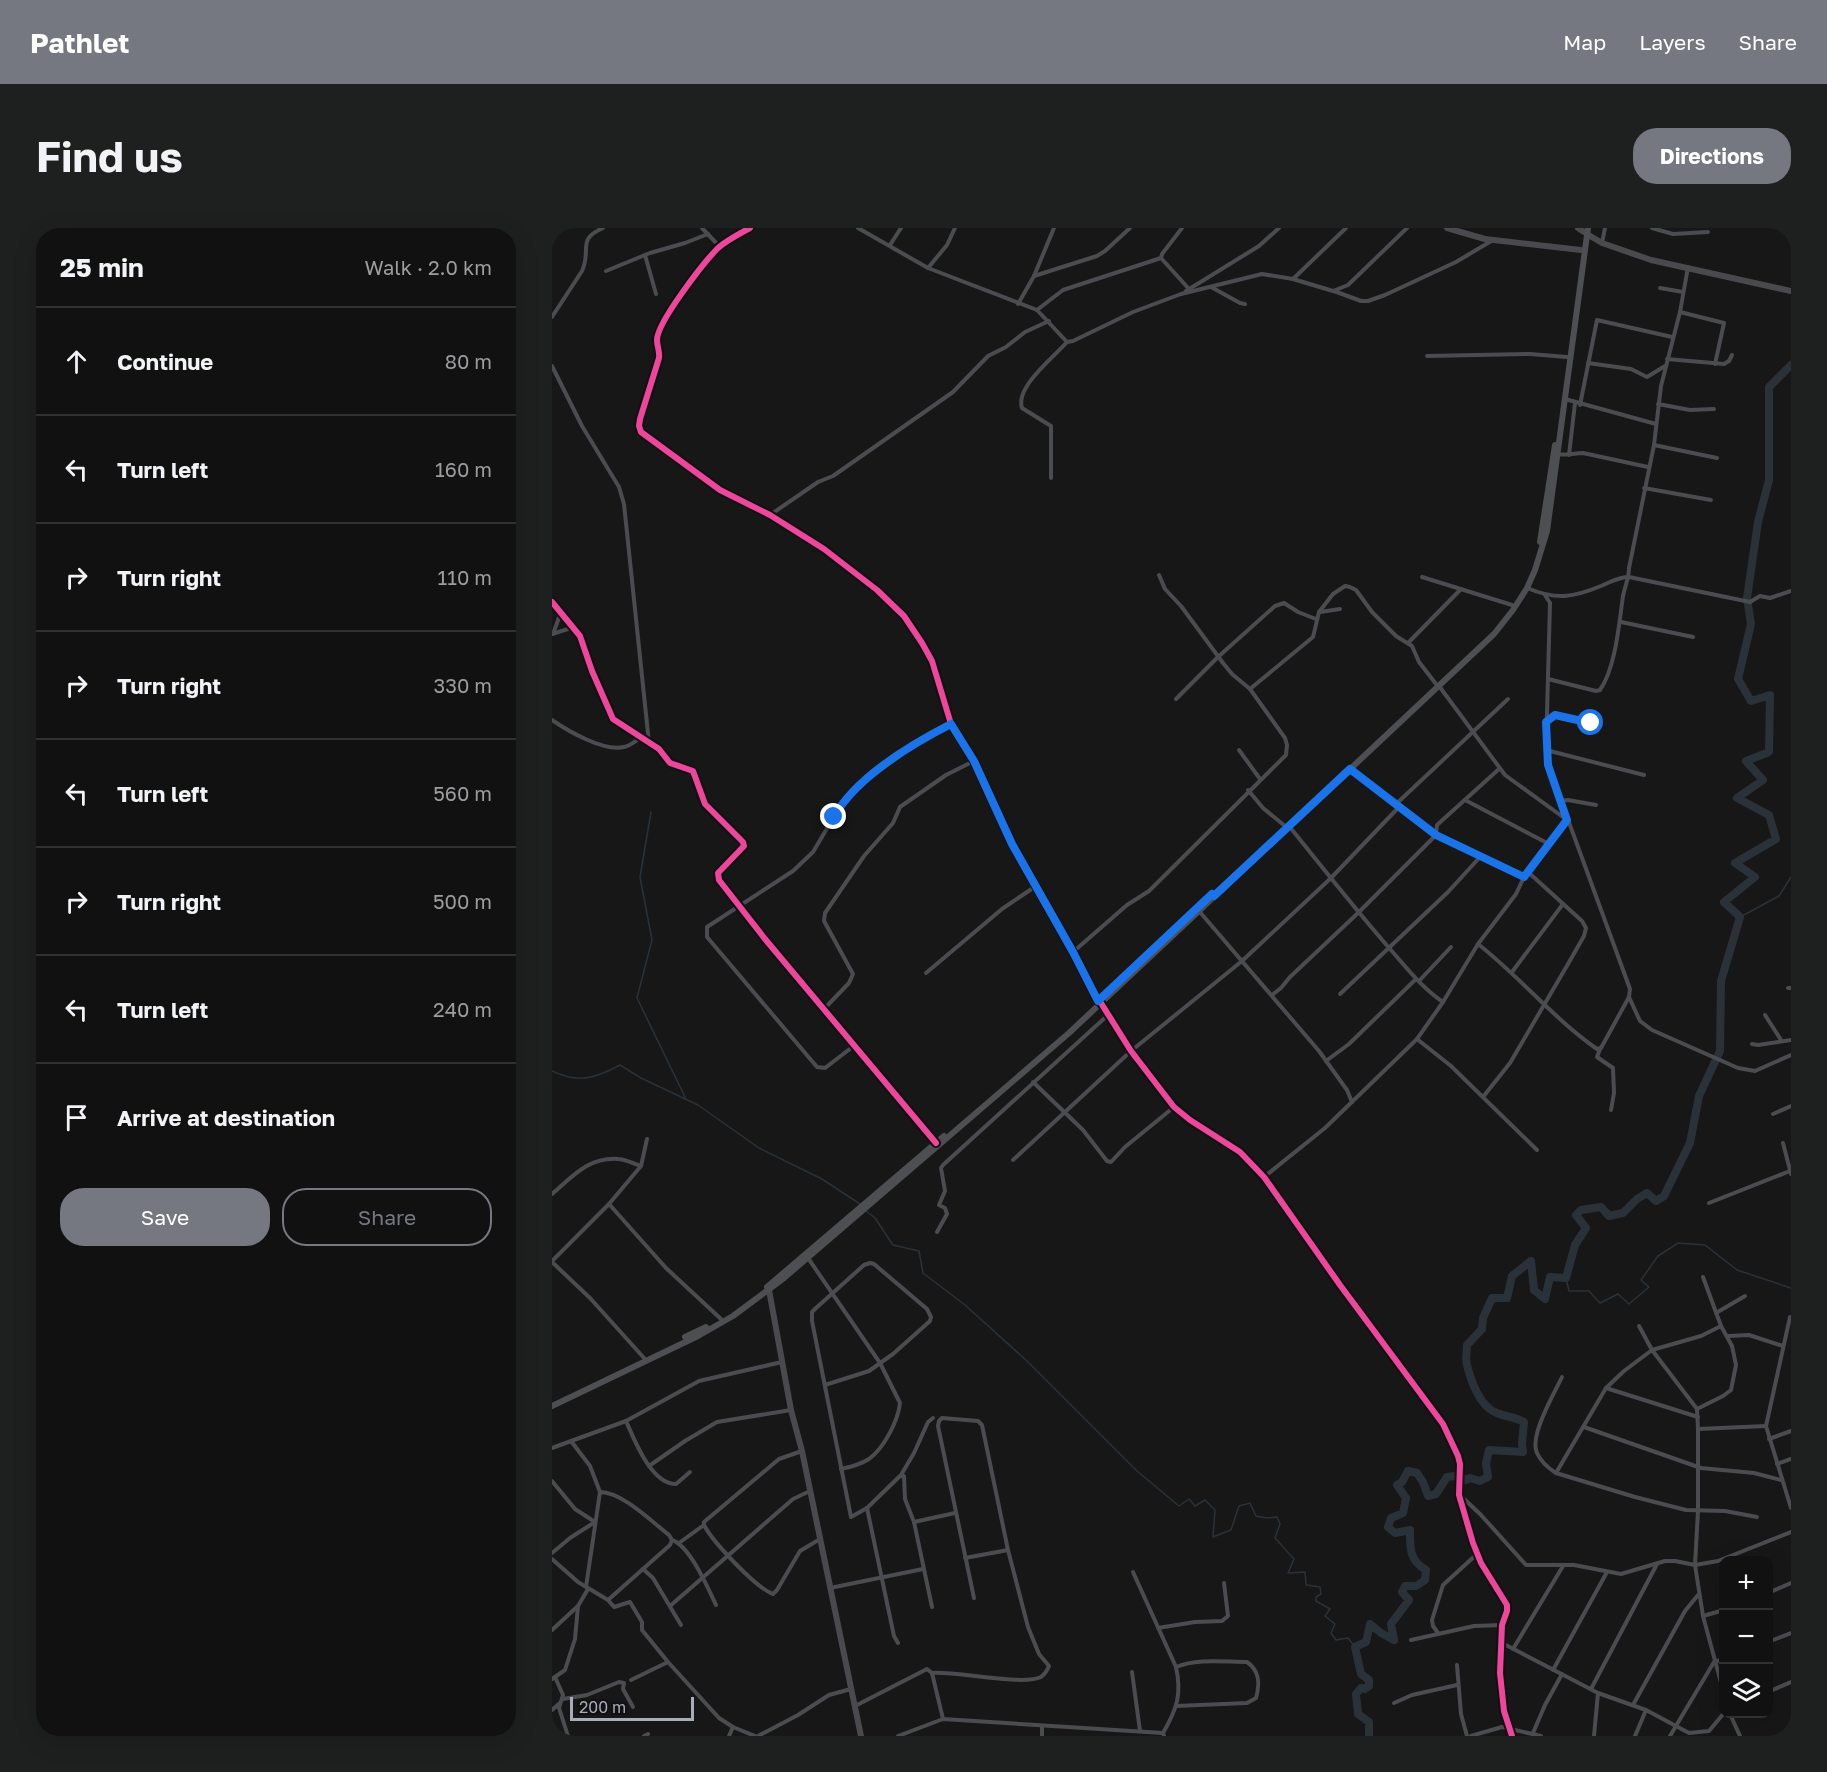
<!DOCTYPE html>
<meta charset="utf-8">
<style>
body{margin:0;font-family:"Golos Text",sans-serif;background:#1e1f1f;color:#f1f3f6}
.controls{position:absolute;right:18px;bottom:18px;display:grid;overflow:hidden;border-radius:12px;box-shadow:0 6px 24px #0002}
.controls button{width:54px;height:54px;display:grid;place-items:center;padding:0;border:0;border-bottom:2px solid #303131;background:#111;color:#f1f3f6;font:30px sans-serif}
.scale{position:absolute;left:18px;bottom:15px;width:124px;box-sizing:border-box;padding-left:6px;border:3px solid #a8adb8;border-top:0;font-size:16px;line-height:21px;white-space:nowrap;color:#a8adb8;-webkit-text-stroke:4px #111113;paint-order:stroke}
.stop{position:absolute;width:18px;height:18px;margin:-14px;border:4px solid #1a73e8;border-radius:50%;background:#fff}
.stop.end{background:#1a73e8;border-color:#fff;box-shadow:0 2px 6px #0008}
.list{margin:0;padding:0;list-style:none}
h2{display:flex;justify-content:space-between;align-items:center;height:78px;margin:0;padding:0 24px;font-size:26px}
h2 small{font-size:20px;font-weight:400;color:#9c9d9f}
.list li{display:grid;grid-template-columns:39px 1fr auto;gap:18px;align-items:center;box-sizing:border-box;height:108px;padding:0 24px;border-top:2px solid #303131}
.list b{display:block;font-size:22px;white-space:nowrap}
.list em{font-size:20px;font-style:normal;color:#9c9d9f}
.actions{display:flex;gap:12px;padding:18px 24px}
.actions a{flex:1;padding:14px 0;border:2px solid #757880;border-radius:24px;text-align:center;font-size:21px;color:#757880}
.actions .main{background:#757880;color:#fff}
.icon{flex:none;width:33px;height:33px;fill:none;stroke:currentColor;stroke-width:2;stroke-linecap:round;stroke-linejoin:round}
.map{position:relative;flex:none;width:1239px;height:1508px;overflow:hidden;border-radius:24px}
header{display:flex;align-items:center;gap:36px;box-sizing:border-box;height:84px;padding:0 30px;background:#757880;color:#fff}
header strong{font-size:28px}
nav{display:flex;gap:33px;margin-inline-start:auto;font-size:21px}
.intro{display:flex;align-items:center;justify-content:space-between;box-sizing:border-box;height:144px;padding:0 36px}
h1{margin:0;font-size:42px}
.button{padding:15px 27px;border-radius:24px;background:#757880;color:#fff;font-size:21px;font-weight:700}
main{display:flex;gap:36px;padding:0 36px}
aside{flex:1;background:#111;border-radius:24px;box-shadow:0 6px 24px #0002}
.map>svg:first-child{display:block}
</style>
<header>
<strong>Pathlet</strong>
<nav><a>Map</a><a>Layers</a><a>Share</a></nav>
</header>
<div class="intro"><h1>Find us</h1><a class="button">Directions</a></div>
<main>
<aside>
<h2>25 min<small>Walk · 2.0 km</small></h2>
<ul class="list">
<li><svg class="icon" aria-label="ahead" viewBox="0 0 24 24"><path d="M12 20V5M6 11l6-6 6 6"/></svg><div><b>Continue</b></div><em>80 m</em></li>
<li><svg class="icon" aria-label="left" viewBox="0 0 24 24"><path d="M17 20v-9H6M10 6l-5 5 5 5"/></svg><div><b>Turn left</b></div><em>160 m</em></li>
<li><svg class="icon" aria-label="right" viewBox="0 0 24 24"><path d="M7 20v-9h11M14 6l5 5-5 5"/></svg><div><b>Turn right</b></div><em>110 m</em></li>
<li><svg class="icon" aria-label="right" viewBox="0 0 24 24"><path d="M7 20v-9h11M14 6l5 5-5 5"/></svg><div><b>Turn right</b></div><em>330 m</em></li>
<li><svg class="icon" aria-label="left" viewBox="0 0 24 24"><path d="M17 20v-9H6M10 6l-5 5 5 5"/></svg><div><b>Turn left</b></div><em>560 m</em></li>
<li><svg class="icon" aria-label="right" viewBox="0 0 24 24"><path d="M7 20v-9h11M14 6l5 5-5 5"/></svg><div><b>Turn right</b></div><em>500 m</em></li>
<li><svg class="icon" aria-label="left" viewBox="0 0 24 24"><path d="M17 20v-9H6M10 6l-5 5 5 5"/></svg><div><b>Turn left</b></div><em>240 m</em></li>
<li><svg class="icon" aria-label="arrive" viewBox="0 0 24 24"><path d="M6 21V4h12l-3 4 3 4H6"/></svg><div><b>Arrive at destination</b></div></li>
</ul>
<div class="actions"><a class="main">Save</a><a>Share</a></div>
</aside>
<div class="map">
<svg width="1239" height="1508" viewBox="0 0 1239 1508">
<rect width="100%" height="100%" fill="#171717"/>
<g fill="none" stroke-linecap="round" stroke-linejoin="round">
<!-- stream -->
<g stroke="#2a3239" stroke-width="1.5">
<path d="M 99,584 L 88,649 L 100,712 L 85,770 L 134,871"/>
<path d="M 1188,689 L 1227,668 L 1239,649"/>
<path d="M 0,843 C 26,856 44,850 68,837 L 89,850 L 146,877 L 207,920 L 270,951 L 308,976"/>
<path d="M 313,982 L 323,990 L 341,1017 L 367,1023 L 371,1045 L 413,1077 L 475,1133 L 585,1243 L 627,1278 L 637,1271 L 643,1278 L 653,1272 L 663,1282 L 661,1309 L 679,1302 L 687,1278 L 698,1275 L 704,1288 L 715,1290 L 725,1289 L 728,1296 L 723,1310 L 742,1331 L 736,1345 L 753,1344 L 754,1357 L 768,1359 L 769,1366 L 764,1369 L 764,1373 L 778,1381 L 773,1388 L 783,1396 L 779,1405 L 784,1412 L 796,1410 L 803,1419"/>
<path d="M 1014,1050 L 1017,1063 L 1037,1063 L 1048,1075 L 1066,1066 L 1077,1076 L 1097,1059 L 1089,1052 L 1106,1028 L 1126,1015 L 1153,1017 L 1185,1042 L 1239,1060"/>
</g>
<!-- river -->
<path stroke="#2a3239" stroke-width="8" d="M 817,1508 L 817,1494 L 806,1486 L 804,1466 L 809,1460 L 813,1461 L 817,1458 L 817,1452 L 809,1446 L 803,1419 L 814,1414 L 818,1396 L 829,1405 L 842,1412 L 839,1396 L 857,1372 L 850,1364 L 853,1358 L 864,1358 L 873,1352 L 874,1342 C 857,1332 858,1320 858,1302 L 843,1305 L 836,1299 L 839,1290 L 851,1285 L 854,1270 L 845,1257 L 850,1254 L 856,1243 L 865,1245 L 871,1254 L 876,1268 L 884,1266 L 895,1249 L 904,1248 L 914,1252 L 918,1250 L 928,1253 L 936,1249 L 934,1235 L 937,1222 L 971,1224 L 970,1216 L 972,1194 C 963,1189 954,1189 945,1185 C 928,1179 919,1153 915,1137 C 913,1131 915,1124 915,1117 L 930,1101 L 931,1090 L 940,1070 L 955,1070 L 960,1048 L 979,1033 L 982,1062 L 993,1071 L 998,1049 L 1014,1050 L 1023,1017 L 1034,1000 L 1024,987 L 1029,982 L 1049,979 L 1057,988 L 1071,985 L 1085,971 L 1095,965 L 1104,973 L 1112,968 L 1138,915 L 1147,868 L 1168,823 L 1169,753 L 1188,689 L 1172,674 L 1203,649 L 1183,635 L 1224,611 L 1217,587 L 1185,570 L 1211,552 L 1194,533 L 1217,524 L 1218,467 L 1199,473 L 1186,451 L 1199,396 L 1195,370 L 1206,294 L 1217,252 L 1217,159 L 1239,137"/>
<!-- street -->
<g stroke="#4b4c50" stroke-width="4">
<path d="M 150,0 L 168,19"/>
<path d="M 198,0 C 187,6 175,12 166,20 C 153,33 105,94 105,112 C 105,118 108,124 107,130 L 88,191 L 87,198 L 89,204 L 168,262 L 218,287 L 272,321 L 325,362 L 352,388 L 370,415 L 380,433 L 399,496 L 422,533 L 460,616 L 521,724 L 546,773"/>
<path d="M 306,0 L 376,40 L 485,82 L 515,114 L 521,113 L 581,84 L 629,66 L 710,46 L 741,51 L 781,63 L 796,57 L 855,0"/>
<path d="M 630,0 L 610,26 L 609,30 L 637,61"/>
<path d="M 1100,0 L 1121,6 L 1156,4"/>
<path d="M 1050,15 L 1053,0"/>
<path d="M 338,17 L 349,0"/>
<path d="M 93,27 L 104,66"/>
<path d="M 376,40 L 395,17 L 403,0"/>
<path d="M 54,43 L 98,25 L 133,15 L 156,6"/>
<path d="M 482,48 L 545,28 L 553,23 L 578,0"/>
<path d="M 741,51 L 794,0"/>
<path d="M 659,59 L 688,75 L 693,76"/>
<path d="M 1108,60 L 1131,64"/>
<path d="M 634,63 L 707,18 L 727,0"/>
<path d="M 782,63 L 809,73 L 816,73 L 833,67 L 904,34 L 941,12"/>
<path d="M 466,76 L 482,48 L 502,0"/>
<path d="M 485,82 L 511,62 L 609,30"/>
<path d="M 1128,84 L 1172,95 L 1163,136"/>
<path d="M 0,89 L 30,43 C 40,21 24,12 51,0"/>
<path d="M 875,128 L 978,126 L 1015,129"/>
<path d="M 1115,131 L 1172,136 L 1177,133 L 1180,127"/>
<path d="M 1036,135 L 1079,141 L 1095,149 L 1113,138"/>
<path d="M 0,138 L 30,198 L 67,259 L 72,276 L 97,515"/>
<path d="M 1013,171 L 1104,196"/>
<path d="M 1106,176 L 1138,182 L 1162,181"/>
<path d="M 1028,177 L 1045,92 L 1120,109"/>
<path d="M 1102,217 L 1165,230"/>
<path d="M 1006,226 C 1015,228 1021,225 1031,225 L 1096,239"/>
<path d="M 1017,227 L 1023,175"/>
<path d="M 499,250 L 499,198 L 470,180 C 463,159 502,129 515,114"/>
<path d="M 1092,260 L 1159,272"/>
<path d="M 218,287 L 266,254 L 281,248 L 401,164 L 436,128 L 454,119 L 473,104 L 497,93"/>
<path d="M 870,349 L 960,377"/>
<path d="M 975,360 C 1004,372 1020,370 1049,358 C 1059,354 1066,349 1077,349 L 1198,374 L 1208,368 L 1218,370 L 1239,363"/>
<path d="M 0,374 L 28,408 L 40,443 L 61,491 L 107,521 L 118,535 L 141,543 L 153,576 L 191,614 L 192,618 L 166,645 L 167,652 L 213,711 L 384,915"/>
<path d="M 768,384 L 788,381"/>
<path d="M 1069,394 L 1141,409"/>
<path d="M 0,406 L 22,399"/>
<path d="M 1,406 L 9,384"/>
<path d="M 856,415 L 909,361"/>
<path d="M 996,451 L 1044,463 L 1048,462 C 1064,439 1067,395 1071,368 C 1073,358 1077,350 1077,340 L 1102,217 L 1109,158 L 1128,84 L 1136,39"/>
<path d="M 698,461 L 761,409 L 767,384 L 781,366 L 793,358 L 798,359 L 804,362 L 820,384 L 844,408 L 860,418 L 867,434 L 884,456"/>
<path d="M 624,471 L 666,429 L 723,378 L 732,375 L 746,384 L 764,391"/>
<path d="M 0,492 C 16,503 52,524 72,519 C 78,518 83,513 88,510"/>
<path d="M 995,494 L 1003,487 L 1039,495"/>
<path d="M 687,522 L 708,551"/>
<path d="M 994,522 L 1092,547"/>
<path d="M 798,541 L 884,607 L 972,649"/>
<path d="M 696,562 L 711,580 L 733,598"/>
<path d="M 913,572 L 997,616"/>
<path d="M 1009,573 L 1016,572 L 1044,577"/>
<path d="M 843,577 L 956,471"/>
<path d="M 737,598 C 771,640 803,681 838,721 C 855,740 870,760 891,774"/>
<path d="M 647,683 L 767,823 L 795,862 L 800,874"/>
<path d="M 926,716 C 968,749 1001,790 1045,821 L 1049,820 L 1077,769 L 1078,761 L 996,537 L 994,522 L 998,375 L 993,367"/>
<path d="M 521,724 L 575,677 L 597,663 L 734,527 L 735,517 L 733,510 L 698,461 L 680,446 L 671,435 L 629,378 L 613,361 L 607,347"/>
<path d="M 960,744 L 1011,676"/>
<path d="M 374,745 L 450,681 L 484,658"/>
<path d="M 867,753 L 899,719"/>
<path d="M 1236,760 L 1239,760"/>
<path d="M 788,766 L 896,664 L 928,629"/>
<path d="M 720,767 L 729,760 L 738,749 L 806,685 L 884,607 L 885,597 L 947,541"/>
<path d="M 1077,769 L 1088,793 L 1100,802 L 1186,840 L 1203,843 L 1239,827"/>
<path d="M 272,781 L 297,755 L 301,746 L 272,693 L 273,685 L 312,628 L 341,595 L 348,579 L 394,547 L 422,533"/>
<path d="M 1213,787 L 1229,812"/>
<path d="M 865,811 L 899,838 L 985,922"/>
<path d="M 1200,816 L 1206,817 L 1239,812"/>
<path d="M 303,817 L 273,840 L 265,839 L 155,709 L 155,699 L 241,643 L 261,624 L 286,582 L 308,557 L 369,512 L 399,496"/>
<path d="M 1048,821 L 1045,829 L 1061,840 L 1062,865 L 1059,882"/>
<path d="M 774,833 L 797,816 L 864,751"/>
<path d="M 481,854 L 531,902 L 555,933 L 559,934 L 573,919 L 622,879"/>
<path d="M 931,869 L 958,835 L 1016,736 L 1032,708 L 1034,700 L 1030,693 L 976,644"/>
<path d="M 1221,886 L 1239,878"/>
<path d="M 1231,915 L 1239,946"/>
<path d="M 461,932 L 579,823 L 690,733 L 779,650 L 846,580"/>
<path d="M 712,949 L 773,900 L 865,811 L 891,774 L 926,716 L 964,666 L 972,649 L 1015,592 L 953,547 L 887,458"/>
<path d="M 0,966 C 20,949 36,929 66,931 C 73,931 82,936 89,938"/>
<path d="M 1157,975 L 1238,943"/>
<path d="M 57,976 L 114,1040 L 169,1091"/>
<path d="M 385,1004 L 395,986 L 393,980 L 387,977 L 393,963 L 389,940 L 391,937 L 556,787"/>
<path d="M 256,1030 L 328,1135 L 348,1175 C 346,1193 332,1220 317,1231 C 309,1236 299,1239 289,1241"/>
<path d="M 0,1033 L 57,976 L 89,938 L 95,911"/>
<path d="M 0,1034 L 38,1070 L 92,1130"/>
<path d="M 1164,1085 L 1193,1068"/>
<path d="M 1238,1089 L 1214,1198 L 1239,1280"/>
<path d="M 1087,1098 L 1100,1122 L 1145,1181"/>
<path d="M 1176,1108 L 1197,1107 L 1231,1118"/>
<path d="M 1010,1149 C 1002,1166 977,1208 985,1225 C 989,1234 996,1240 1004,1245 L 1083,1269 L 1134,1282 L 1173,1283 L 1205,1289"/>
<path d="M 273,1157 L 317,1143 L 341,1126 L 378,1093 L 379,1089 L 375,1081 L 322,1036 L 318,1035 L 312,1037 L 264,1080 L 260,1084 L 260,1093 L 299,1289 L 315,1280 L 348,1248 L 352,1248 L 353,1271 L 362,1294 L 380,1379"/>
<path d="M 1054,1160 L 1146,1189"/>
<path d="M 74,1193 C 82,1211 99,1256 124,1256 L 138,1244"/>
<path d="M 1032,1199 L 1149,1240 L 1202,1245 L 1229,1252"/>
<path d="M 1146,1201 L 1145,1181 L 1171,1168 L 1179,1162 L 1184,1137 L 1180,1118 L 1169,1098 L 1151,1049"/>
<path d="M 1217,1211 L 1239,1203"/>
<path d="M 19,1213 L 38,1238 L 48,1264 L 34,1359"/>
<path d="M 0,1220 L 74,1193 L 147,1153 L 230,1134"/>
<path d="M 250,1223 L 227,1231 L 152,1294 L 152,1297 C 160,1313 204,1360 221,1366 L 225,1362 L 248,1323 L 268,1311"/>
<path d="M 1225,1236 L 1239,1231"/>
<path d="M 97,1238 L 133,1213 L 165,1194 L 239,1182"/>
<path d="M 1004,1245 L 1054,1160 L 1072,1143 L 1100,1122 L 1149,1108 L 1169,1098"/>
<path d="M 349,1247 L 362,1225 L 376,1194 L 381,1190"/>
<path d="M 0,1253 L 23,1281 L 43,1294 L 18,1310 L 0,1325"/>
<path d="M 48,1264 C 70,1264 99,1293 117,1307 L 120,1312 C 138,1318 156,1360 164,1377"/>
<path d="M 908,1267 L 929,1287 L 974,1337 L 1022,1337 L 1069,1346 L 1113,1333 L 1123,1333 L 1143,1337 L 1166,1333 L 1239,1304"/>
<path d="M 315,1280 L 342,1408 L 346,1415"/>
<path d="M 362,1294 L 403,1285"/>
<path d="M 127,1315 L 152,1297"/>
<path d="M 413,1330 L 456,1322"/>
<path d="M 0,1331 L 26,1354 L 56,1372 L 62,1379 L 78,1374 L 90,1394 L 90,1402 L 116,1434 L 167,1490 L 181,1499 L 203,1508"/>
<path d="M 91,1341 L 101,1350 L 129,1397"/>
<path d="M 581,1344 L 624,1439 C 630,1466 625,1481 611,1505"/>
<path d="M 278,1360 L 371,1341"/>
<path d="M 1216,1365 L 1239,1355"/>
<path d="M 56,1372 L 118,1317 L 120,1312"/>
<path d="M 118,1378 L 241,1271 L 258,1263"/>
<path d="M 1151,1388 L 1172,1382"/>
<path d="M 606,1400 L 643,1394 L 670,1393 L 676,1388 L 672,1355"/>
<path d="M 0,1402 L 26,1378"/>
<path d="M 886,1405 L 881,1398 L 880,1392 L 891,1357 L 925,1326"/>
<path d="M 859,1412 L 922,1398 L 950,1397"/>
<path d="M 1216,1414 L 1239,1405"/>
<path d="M 950,1415 L 1046,1465 L 1094,1482 L 1137,1505 L 1157,1503 L 1172,1485"/>
<path d="M 961,1421 L 1011,1338"/>
<path d="M 905,1437 L 909,1486 L 915,1508"/>
<path d="M 1001,1442 L 1055,1344"/>
<path d="M 580,1444 L 588,1503"/>
<path d="M 380,1445 C 404,1443 471,1458 489,1449 C 493,1446 495,1443 497,1438 L 487,1426 L 476,1399 L 456,1322 L 430,1197 L 426,1193 L 390,1190 L 387,1193 L 386,1198 L 422,1370"/>
<path d="M 3,1449 L 11,1467 L 7,1480 L 16,1508"/>
<path d="M 0,1451 L 13,1442 L 23,1411 L 26,1378 L 36,1361"/>
<path d="M 79,1452 L 116,1434"/>
<path d="M 1039,1461 L 1105,1336"/>
<path d="M 1216,1464 L 1239,1454"/>
<path d="M 1172,1466 L 1151,1388 L 1143,1337 L 1146,1283 L 1146,1201 L 1214,1198"/>
<path d="M 11,1471 L 35,1467 L 67,1454 L 72,1455 L 71,1461 L 81,1479"/>
<path d="M 842,1475 L 860,1467 L 905,1457"/>
<path d="M 1081,1477 L 1133,1383 L 1146,1367"/>
<path d="M 303,1478 L 375,1441 L 380,1445 L 391,1491"/>
<path d="M 624,1478 L 695,1475 L 704,1470 C 708,1456 708,1443 695,1434 C 672,1434 646,1430 624,1439"/>
<path d="M 0,1482 L 8,1475"/>
<path d="M 1178,1486 L 1188,1508"/>
<path d="M 981,1505 L 993,1477 L 1010,1446"/>
<path d="M 92,1508 L 96,1506"/>
<path d="M 177,1508 L 181,1499"/>
<path d="M 206,1508 L 246,1487 L 277,1467 L 299,1461"/>
<path d="M 346,1508 L 391,1491 L 611,1505 L 612,1508"/>
<path d="M 490,1508 L 490,1498"/>
<path d="M 919,1508 L 950,1499 L 989,1508"/>
<path d="M 1042,1508 L 1046,1465"/>
<path d="M 1083,1508 L 1094,1482"/>
<path d="M 1118,1508 L 1162,1434 L 1172,1431"/>
<path d="M 1234,1508 L 1239,1506"/>
</g>
<!-- secondary -->
<g stroke="#4a4a4e" stroke-width="6">
<path d="M 895,0 L 933,11 L 1029,22"/>
<path d="M 1026,0 L 1032,4"/>
<path d="M 1035,6 L 1050,15 L 1099,32 L 1239,63"/>
<path d="M 549,775 L 579,823 L 622,879 L 638,892 L 688,924 L 712,949 L 788,1057 L 891,1196 L 906,1228 L 908,1236 L 907,1267 L 921,1315 L 929,1335 L 955,1377 L 955,1383 L 950,1397 L 948,1445 L 952,1483 L 960,1508"/>
<path d="M 217,1062 L 239,1182 L 250,1223 L 309,1508"/>
</g>
<!-- primary -->
<g stroke="#4d4f52" stroke-width="6">
<path d="M 988,314 L 1003,217"/>
<path d="M 215,1059 L 392,908"/>
<path d="M 133,1109 L 154,1099"/>
<path d="M 0,1178 L 146,1108 L 181,1088 L 232,1050 L 517,805 L 942,406 L 961,382 L 975,360 L 983,342 L 995,303 L 1036,0"/>
</g>
<defs>
<g id="cycleway">
<path d="M 198,0 C 187,6 175,12 166,20 C 153,33 105,94 105,112 C 105,118 108,124 107,130 L 88,191 L 87,198 L 89,204 L 168,262 L 218,287 L 272,321 L 325,362 L 352,388 L 370,415 L 380,433 L 399,496 L 422,533 L 460,616 L 521,724 L 546,773"/>
<path d="M 0,374 L 28,408 L 40,443 L 61,491 L 107,521 L 118,535 L 141,543 L 153,576 L 191,614 L 192,618 L 166,645 L 167,652 L 213,711 L 384,915"/>
<path d="M 549,775 L 579,823 L 622,879 L 638,892 L 688,924 L 712,949 L 788,1057 L 891,1196 L 906,1228 L 908,1236 L 907,1267 L 921,1315 L 929,1335 L 955,1377 L 955,1383 L 950,1397 L 948,1445 L 952,1483 L 960,1508"/>
</g>
</defs>
<!-- cycleway casing -->
<use href="#cycleway" stroke="#111113" stroke-width="10"/>
<!-- cycleway -->
<use href="#cycleway" stroke="#ed469a" stroke-width="6"/>
</g>
<g fill="none" stroke-linecap="round" stroke-linejoin="round">
<!-- route -->
<path stroke="#1a73e8" stroke-width="8" d="M 282,589 C 304,549 360,516 399,496 L 422,533 L 460,616 L 521,724 L 546,773 L 660,666 L 662,668 L 798,541 L 884,607 L 972,649 L 1015,592 L 996,537 L 994,494 L 1003,487 L 1039,495"/>
</g>
</svg>
<div class="controls">
<button>+</button>
<button>−</button>
<button><svg class="icon" aria-label="layers" viewBox="0 0 24 24"><path d="M12 4l9 5-9 5-9-5zM3 14l9 5 9-5"/></svg></button>
</div>
<div class="scale">200 m</div>
<div class="stop" style="left:1039px;top:495px"></div>
<div class="stop end" style="left:282px;top:589px"></div>
</div>
</main>
